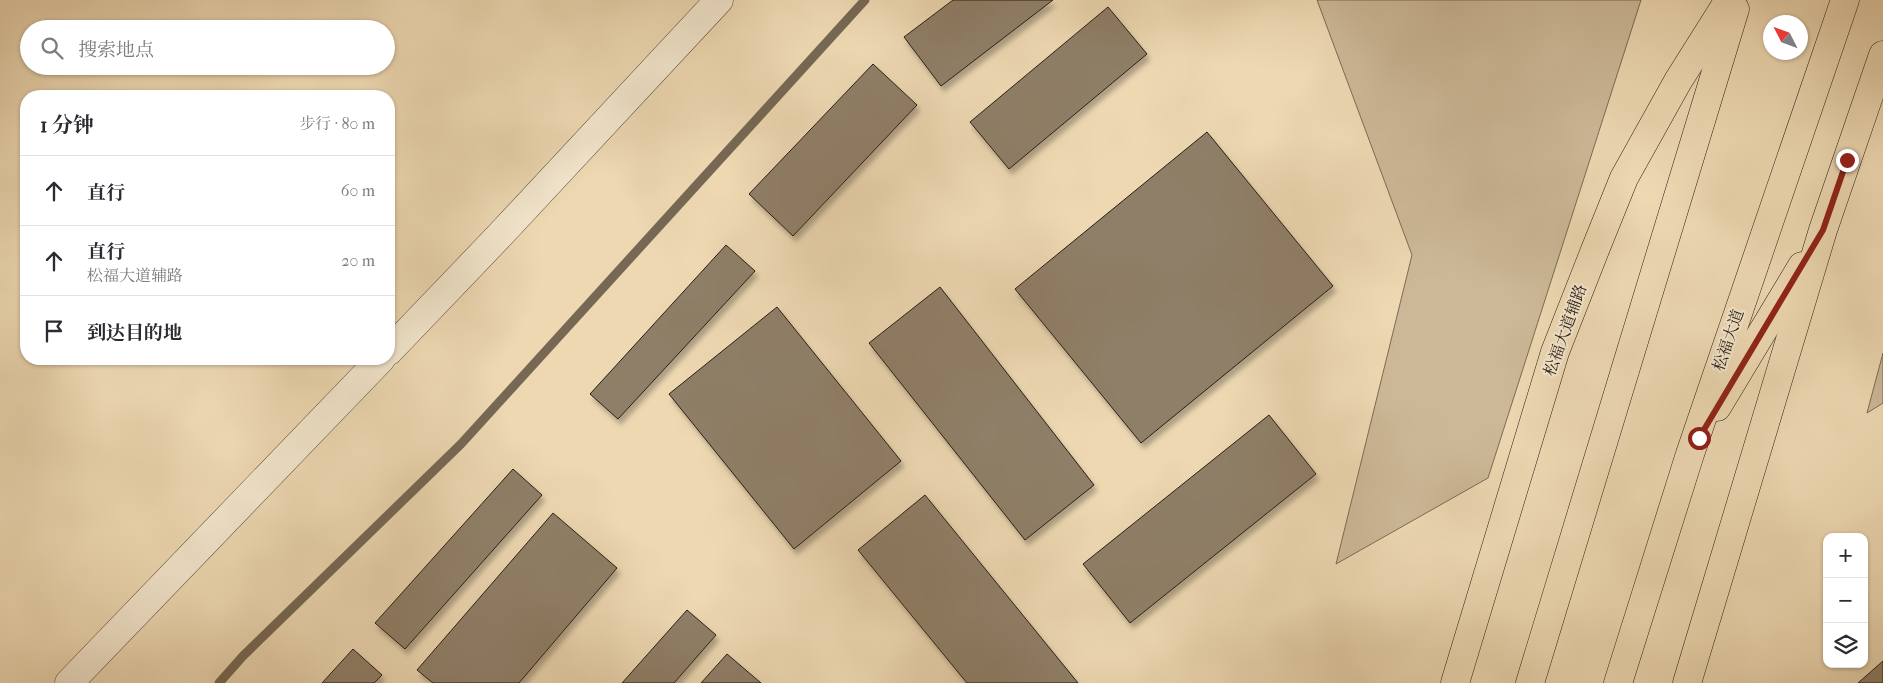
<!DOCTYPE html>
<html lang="zh">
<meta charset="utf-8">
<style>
body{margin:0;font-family:"IM FELL French Canon","Noto Serif SC",serif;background:#f7f7f7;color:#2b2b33}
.controls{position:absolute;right:15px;bottom:15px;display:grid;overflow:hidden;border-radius:10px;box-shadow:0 1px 4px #0004}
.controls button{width:45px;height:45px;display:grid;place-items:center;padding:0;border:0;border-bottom:1px solid #e1e1e2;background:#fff;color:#2b2b33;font:25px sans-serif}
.compass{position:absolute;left:1763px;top:15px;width:45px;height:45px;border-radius:50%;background:#fff;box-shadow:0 1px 4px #0004;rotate:312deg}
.stop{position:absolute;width:15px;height:15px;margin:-11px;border:4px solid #8f2418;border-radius:50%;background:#fff}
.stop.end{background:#8f2418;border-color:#fff;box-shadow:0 1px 5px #0008}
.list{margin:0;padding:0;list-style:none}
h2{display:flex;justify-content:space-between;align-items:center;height:65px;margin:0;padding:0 20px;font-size:21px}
h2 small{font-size:16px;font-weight:400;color:#7c7c81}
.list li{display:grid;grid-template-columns:32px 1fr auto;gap:15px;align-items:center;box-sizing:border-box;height:70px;padding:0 20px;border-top:1px solid #e1e1e2}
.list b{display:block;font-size:19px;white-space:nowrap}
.list p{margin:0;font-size:16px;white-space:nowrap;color:#7c7c81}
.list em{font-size:16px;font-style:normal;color:#7c7c81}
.icon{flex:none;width:28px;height:28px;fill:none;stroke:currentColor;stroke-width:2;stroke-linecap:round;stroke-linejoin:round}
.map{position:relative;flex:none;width:1883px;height:683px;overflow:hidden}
.search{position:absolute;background:#fff;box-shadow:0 1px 4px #0004;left:20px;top:20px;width:375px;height:55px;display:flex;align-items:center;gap:12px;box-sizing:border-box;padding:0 18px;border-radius:28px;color:#7c7c81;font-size:19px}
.panel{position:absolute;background:#fff;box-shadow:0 1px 4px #0004;left:20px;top:90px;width:375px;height:275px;border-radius:20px}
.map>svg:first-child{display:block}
</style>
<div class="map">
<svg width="1883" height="683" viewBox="0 0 1883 683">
<defs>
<filter id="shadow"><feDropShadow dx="3" dy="5.5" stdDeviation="2.5" flood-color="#0004"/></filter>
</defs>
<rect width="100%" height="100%" fill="#edd8b2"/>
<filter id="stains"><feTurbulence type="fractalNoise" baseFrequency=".004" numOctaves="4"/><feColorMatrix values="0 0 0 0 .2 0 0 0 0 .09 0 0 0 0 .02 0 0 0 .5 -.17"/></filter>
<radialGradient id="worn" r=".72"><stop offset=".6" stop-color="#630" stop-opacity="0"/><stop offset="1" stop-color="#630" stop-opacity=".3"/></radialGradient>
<!-- green -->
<g fill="#ccb897" stroke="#7a6b56">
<path d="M 1317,0 L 1641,0 L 1488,478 L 1336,564 L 1412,255 Z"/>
<path d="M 1883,353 L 1883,403 L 1867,413 Z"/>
</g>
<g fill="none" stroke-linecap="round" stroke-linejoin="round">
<!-- stream -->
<path stroke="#766854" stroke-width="9" d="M 219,683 L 243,656 L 461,444 L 865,0"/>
</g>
<!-- building -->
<g fill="#8f7f67" stroke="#291e16" filter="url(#shadow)">
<path d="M 953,0 L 1053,0 L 941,86 L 904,37 Z"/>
<path d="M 1108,7 L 1147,54 L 1009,169 L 970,122 Z"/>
<path d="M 873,64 L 917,105 L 793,236 L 749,194 Z"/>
<path d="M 1207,132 L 1333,286 L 1141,443 L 1015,289 Z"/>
<path d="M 726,245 L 755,271 L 618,419 L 590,394 Z"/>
<path d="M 940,287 L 1094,485 L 1025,540 L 869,343 Z"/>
<path d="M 777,307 L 901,461 L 794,549 L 669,394 Z"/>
<path d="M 1269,415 L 1316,474 L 1130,623 L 1083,564 Z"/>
<path d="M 513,469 L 542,495 L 405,649 L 375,623 Z"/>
<path d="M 925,495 L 1078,683 L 967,683 L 858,550 Z"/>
<path d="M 553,513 L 617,568 L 519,683 L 433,683 L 417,670 Z"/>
<path d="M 687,610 L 716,635 L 674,683 L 622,683 Z"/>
<path d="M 353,649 L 382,675 L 374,683 L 322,683 Z"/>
<path d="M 727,654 L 761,683 L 701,683 Z"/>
<path d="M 1883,661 L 1883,683 L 1858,683 Z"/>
</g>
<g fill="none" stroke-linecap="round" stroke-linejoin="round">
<defs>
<g id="minor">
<path d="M 389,351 L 500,235 L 719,0"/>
<path d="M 69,683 L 381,359"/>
</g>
<g id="major">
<path d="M 1717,407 L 1802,266"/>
<path d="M 1455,683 L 1555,352 L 1595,250 L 1624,178 L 1678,81 L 1729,0"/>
<path d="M 1530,683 L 1735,9"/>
<path d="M 1618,683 L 1690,454 L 1845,0"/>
<path d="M 1687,683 L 1823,230 L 1883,55"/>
</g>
</defs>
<!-- minor casing -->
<use href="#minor" stroke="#5a4c3d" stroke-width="29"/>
<!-- major casing -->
<use href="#major" stroke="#291e16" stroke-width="29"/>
<!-- minor -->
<use href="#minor" stroke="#f3e6cd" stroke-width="28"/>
<!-- major -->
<use href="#major" stroke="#edd8b2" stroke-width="28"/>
</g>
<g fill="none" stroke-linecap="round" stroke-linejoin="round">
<!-- route -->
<path stroke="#8f2418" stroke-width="6" d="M 1699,438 L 1823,230 L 1847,160"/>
</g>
<g text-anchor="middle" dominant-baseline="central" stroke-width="4" stroke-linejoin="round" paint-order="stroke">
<!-- street labels -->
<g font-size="16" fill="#291e16" stroke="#f3e6cd">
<text transform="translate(1565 330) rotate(-70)">松福大道辅路</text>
<text transform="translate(1728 340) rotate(-71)">松福大道</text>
</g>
</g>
<rect width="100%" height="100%" filter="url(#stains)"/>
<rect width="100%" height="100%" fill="url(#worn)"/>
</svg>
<div class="controls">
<button>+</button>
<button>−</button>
<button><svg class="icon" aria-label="layers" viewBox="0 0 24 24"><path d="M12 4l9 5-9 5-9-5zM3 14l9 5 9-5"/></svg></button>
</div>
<svg class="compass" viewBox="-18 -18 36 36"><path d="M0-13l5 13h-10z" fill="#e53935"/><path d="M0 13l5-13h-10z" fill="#7c7c81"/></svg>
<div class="stop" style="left:1699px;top:438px"></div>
<div class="stop end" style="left:1847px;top:160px"></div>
<div class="search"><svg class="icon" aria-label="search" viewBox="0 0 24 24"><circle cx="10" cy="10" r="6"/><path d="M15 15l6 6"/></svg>搜索地点</div>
<section class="panel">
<h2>1 分钟<small>步行 · 80 m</small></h2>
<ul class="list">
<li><svg class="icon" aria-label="ahead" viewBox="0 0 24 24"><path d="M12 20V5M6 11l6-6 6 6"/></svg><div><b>直行</b></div><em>60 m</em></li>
<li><svg class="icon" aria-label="ahead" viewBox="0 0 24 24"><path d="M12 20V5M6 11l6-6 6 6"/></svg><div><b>直行</b><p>松福大道辅路</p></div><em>20 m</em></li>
<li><svg class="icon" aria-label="arrive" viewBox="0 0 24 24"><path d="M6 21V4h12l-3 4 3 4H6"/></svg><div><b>到达目的地</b></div></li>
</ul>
</section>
</div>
